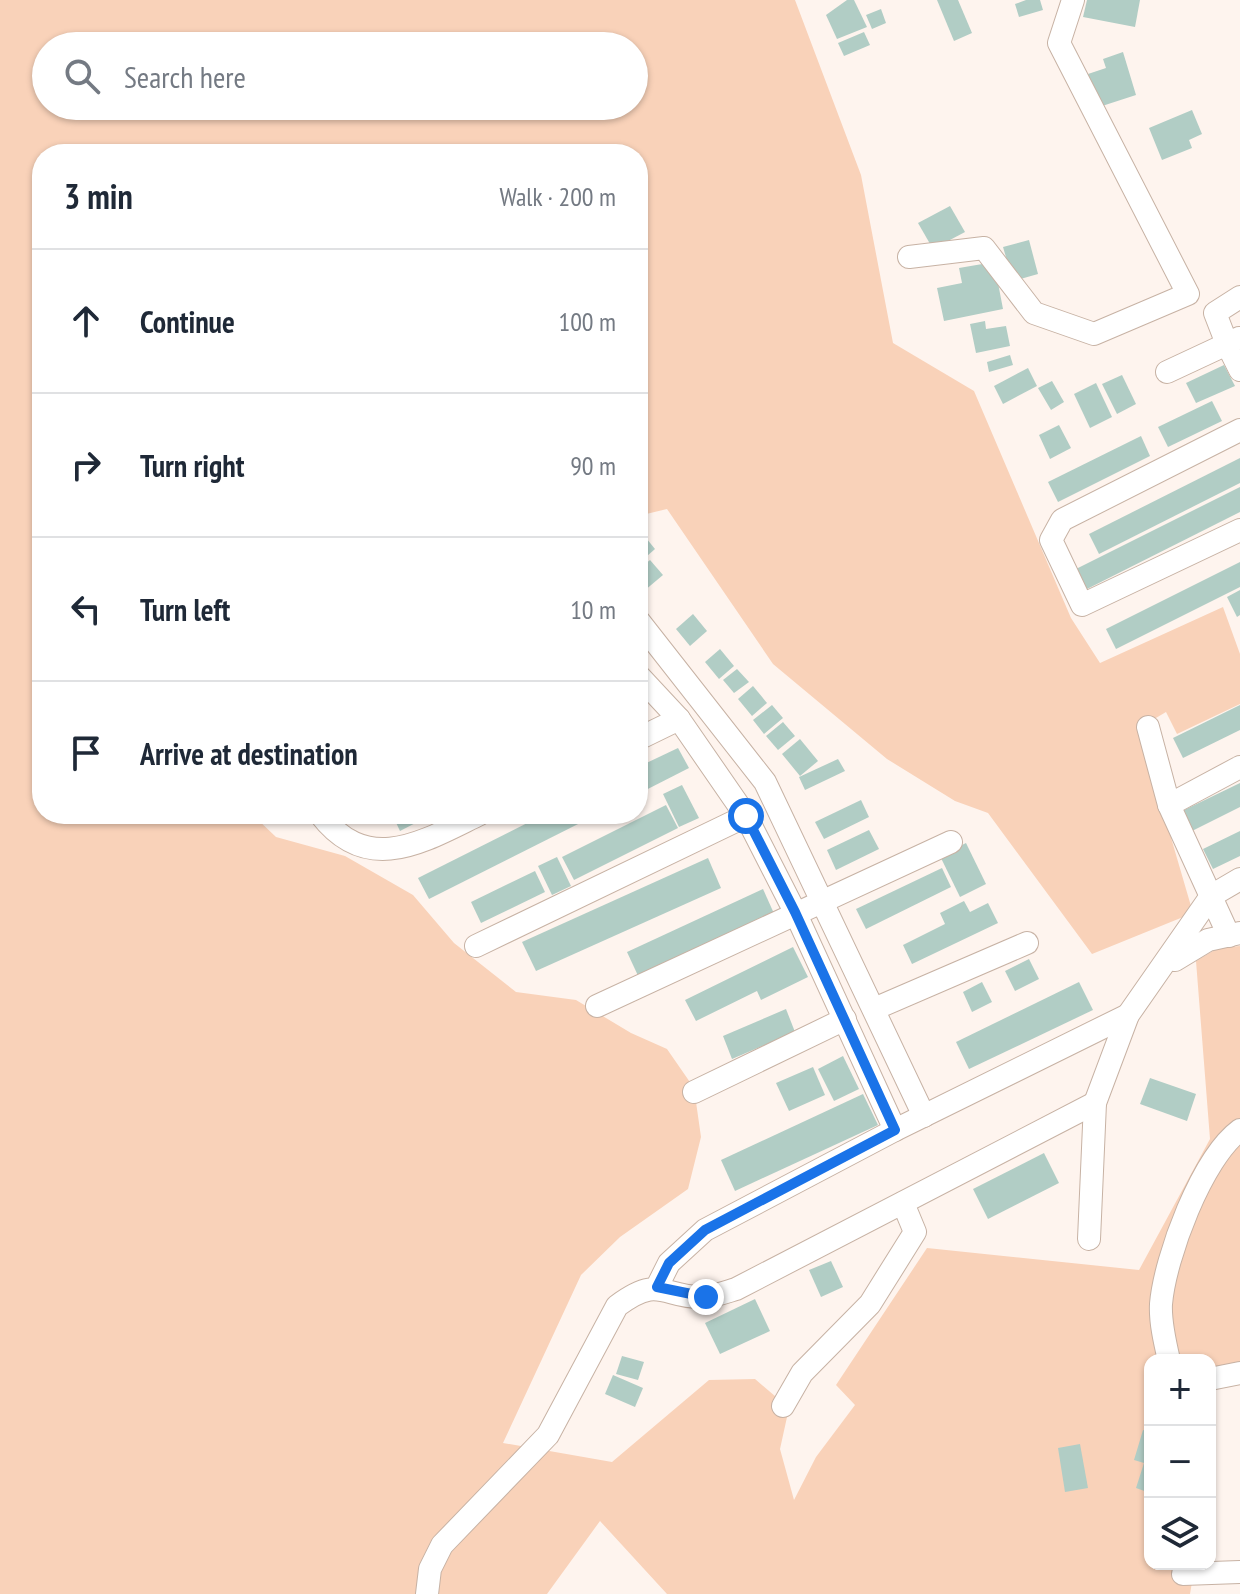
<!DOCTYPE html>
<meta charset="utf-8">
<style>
body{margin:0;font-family:"PT Sans Narrow",sans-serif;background:#f2f2f3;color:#1f2937}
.controls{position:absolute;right:24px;bottom:24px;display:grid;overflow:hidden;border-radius:16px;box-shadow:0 2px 6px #0004}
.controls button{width:72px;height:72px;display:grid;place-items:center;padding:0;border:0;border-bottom:2px solid #e0e1e3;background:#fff;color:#1f2937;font:40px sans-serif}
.stop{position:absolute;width:24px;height:24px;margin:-18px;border:6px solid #1a73e8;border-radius:50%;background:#fff}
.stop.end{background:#1a73e8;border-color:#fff;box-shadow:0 2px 8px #0008}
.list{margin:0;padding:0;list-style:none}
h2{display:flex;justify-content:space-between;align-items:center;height:104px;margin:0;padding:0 32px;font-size:34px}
h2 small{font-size:26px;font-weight:400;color:#747a83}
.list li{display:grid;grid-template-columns:52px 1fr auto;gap:24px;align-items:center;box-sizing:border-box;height:144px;padding:0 32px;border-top:2px solid #e0e1e3}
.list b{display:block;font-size:30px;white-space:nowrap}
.list em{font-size:26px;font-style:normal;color:#747a83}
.icon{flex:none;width:44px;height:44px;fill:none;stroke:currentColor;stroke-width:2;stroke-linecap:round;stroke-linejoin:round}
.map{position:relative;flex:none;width:1240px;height:1594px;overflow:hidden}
.search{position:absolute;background:#fff;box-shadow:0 2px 6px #0004;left:32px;top:32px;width:616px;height:88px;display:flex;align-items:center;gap:20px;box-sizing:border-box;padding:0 28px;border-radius:44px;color:#747a83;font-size:30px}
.panel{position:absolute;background:#fff;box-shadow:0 2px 6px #0004;left:32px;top:144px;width:616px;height:680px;border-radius:32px}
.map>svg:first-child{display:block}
</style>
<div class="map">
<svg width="1240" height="1594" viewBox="0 0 1240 1594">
<rect width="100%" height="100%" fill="#fef4ee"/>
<!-- green -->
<path fill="#f9d2b9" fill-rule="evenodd" d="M 0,0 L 795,0 L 861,175 L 893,343 L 974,391 L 1071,618 L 1100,663 L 1223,607 L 1240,654 L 1240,704 L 1177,734 L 1166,712 L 1139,728 L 1193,913 L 1092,954 L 988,813 L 955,801 L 887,759 L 773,664 L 667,509 L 638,516 L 638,154 L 42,154 L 42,814 L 252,814 L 276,837 L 345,856 L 413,895 L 454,943 L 516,992 L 576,1000 L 631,1033 L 667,1049 L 694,1088 L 701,1137 L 688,1189 L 620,1237 L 581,1275 L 503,1443 L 612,1462 L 709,1380 L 755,1379 L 789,1408 L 780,1449 L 794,1500 L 816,1457 L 855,1405 L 836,1385 L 927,1248 L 1139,1270 L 1210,1139 L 1196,961 L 1218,948 L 1240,946 L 1240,1364 L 1210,1374 L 1210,1360 L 1150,1360 L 1150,1564 L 1195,1564 L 1190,1594 L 667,1594 L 600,1521 L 547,1594 L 0,1594 ZM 46,46 L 634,46 L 634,106 L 46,106 Z"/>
<!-- building -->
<g fill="#b1cdc5">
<path d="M 847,0 L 854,0 L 867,27 L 837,39 L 826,15 Z"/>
<path d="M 937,0 L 958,0 L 972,33 L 954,41 Z"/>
<path d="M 1026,0 L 1040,0 L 1043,10 L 1019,17 L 1015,4 Z"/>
<path d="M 1087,0 L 1140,0 L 1135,27 L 1083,17 Z"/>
<path d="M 881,9 L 886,23 L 872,29 L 866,15 Z"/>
<path d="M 864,32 L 870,45 L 844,56 L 838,43 Z"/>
<path d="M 1123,52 L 1136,95 L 1099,107 L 1088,74 L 1106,68 L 1103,59 Z"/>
<path d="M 1192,110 L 1202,134 L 1189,140 L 1192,148 L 1162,160 L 1149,128 Z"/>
<path d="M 950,206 L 965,232 L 933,249 L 918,223 Z"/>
<path d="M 1029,240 L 1038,274 L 1013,281 L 1003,247 Z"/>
<path d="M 994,262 L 1003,309 L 944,321 L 937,288 L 962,283 L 959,268 Z"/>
<path d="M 985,321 L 986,329 L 1006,326 L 1010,346 L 976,353 L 970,324 Z"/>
<path d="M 1010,355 L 1013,365 L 989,372 L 987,362 Z"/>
<path d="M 1224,365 L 1235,386 L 1196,403 L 1186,383 Z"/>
<path d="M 1028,368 L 1037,386 L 1003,404 L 994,386 Z"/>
<path d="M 1122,375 L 1136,404 L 1117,414 L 1102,384 Z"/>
<path d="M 1052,381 L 1064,402 L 1051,410 L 1038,388 Z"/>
<path d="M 1096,383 L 1112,417 L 1090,428 L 1074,394 Z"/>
<path d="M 1212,401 L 1222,421 L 1168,447 L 1158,427 Z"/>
<path d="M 1059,425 L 1071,448 L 1050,459 L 1039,435 Z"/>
<path d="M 1141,436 L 1150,456 L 1058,502 L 1048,482 Z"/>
<path d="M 1240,458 L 1240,483 L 1099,554 L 1089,534 Z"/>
<path d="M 1240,487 L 1240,512 L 1087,589 L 1076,569 Z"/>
<path d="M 642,533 L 655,549 L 638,564 L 638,536 Z"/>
<path d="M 650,560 L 663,575 L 644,591 L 638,583 L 638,570 Z"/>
<path d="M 1240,562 L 1240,587 L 1116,649 L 1106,629 Z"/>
<path d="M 1240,590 L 1240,615 L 1237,617 L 1227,597 Z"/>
<path d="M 693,614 L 707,631 L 690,646 L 676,629 Z"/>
<path d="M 720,649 L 734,666 L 719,679 L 705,662 Z"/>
<path d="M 737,669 L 749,682 L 734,693 L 723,680 Z"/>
<path d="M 753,686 L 767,703 L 752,716 L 738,699 Z"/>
<path d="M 772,705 L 783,718 L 764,734 L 753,720 Z"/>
<path d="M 1240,705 L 1240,730 L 1183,758 L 1173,738 Z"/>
<path d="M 783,722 L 795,736 L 778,750 L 766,736 Z"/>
<path d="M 800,739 L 818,761 L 800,776 L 782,754 Z"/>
<path d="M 678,748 L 689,768 L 638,794 L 638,767 Z"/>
<path d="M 838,759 L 845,771 L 805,790 L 799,777 Z"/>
<path d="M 1240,783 L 1240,807 L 1188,833 L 1178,813 Z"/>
<path d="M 682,785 L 699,818 L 679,827 L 663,794 Z"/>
<path d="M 861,800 L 869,817 L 824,839 L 815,822 Z"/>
<path d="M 666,805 L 678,828 L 574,880 L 562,857 Z"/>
<path d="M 392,814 L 433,814 L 400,831 Z"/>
<path d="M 545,814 L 598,814 L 429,899 L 418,878 Z"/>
<path d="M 869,830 L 879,849 L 836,870 L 827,850 Z"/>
<path d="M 1240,831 L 1240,856 L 1213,869 L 1203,849 Z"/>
<path d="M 966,843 L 986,884 L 960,897 L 940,856 Z"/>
<path d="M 557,857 L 571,886 L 552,895 L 538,866 Z"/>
<path d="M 708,858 L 721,888 L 536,971 L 522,942 Z"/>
<path d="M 942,868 L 951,887 L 866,929 L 856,909 Z"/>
<path d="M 535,871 L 545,892 L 481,923 L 471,902 Z"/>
<path d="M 763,889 L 776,918 L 640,980 L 627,952 Z"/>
<path d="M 964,901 L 970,912 L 988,903 L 998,923 L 912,964 L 903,945 L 945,924 L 940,913 Z"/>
<path d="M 793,947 L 808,977 L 761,1000 L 757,991 L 696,1021 L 685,1000 Z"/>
<path d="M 1029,959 L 1039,979 L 1015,991 L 1005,971 Z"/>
<path d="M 982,982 L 992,1002 L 972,1012 L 963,992 Z"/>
<path d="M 1079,982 L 1093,1010 L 969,1069 L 956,1042 Z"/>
<path d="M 786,1009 L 795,1032 L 732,1059 L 723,1036 Z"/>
<path d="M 843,1056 L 859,1089 L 834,1101 L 818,1069 Z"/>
<path d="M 813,1067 L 825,1095 L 789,1111 L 776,1083 Z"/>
<path d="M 1150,1078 L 1196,1094 L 1187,1121 L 1140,1104 Z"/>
<path d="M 863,1094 L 878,1125 L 735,1191 L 721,1160 Z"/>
<path d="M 1044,1153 L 1059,1183 L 988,1219 L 973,1189 Z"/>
<path d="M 831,1261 L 843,1287 L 821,1297 L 809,1270 Z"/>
<path d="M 755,1299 L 770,1331 L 720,1354 L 705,1323 Z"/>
<path d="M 622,1356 L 644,1362 L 638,1380 L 616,1374 Z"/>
<path d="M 613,1375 L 643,1388 L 635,1407 L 605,1394 Z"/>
<path d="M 1143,1430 L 1150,1432 L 1150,1493 L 1136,1488 L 1144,1463 L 1134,1460 Z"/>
<path d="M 1080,1444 L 1088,1488 L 1065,1492 L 1058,1448 Z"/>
</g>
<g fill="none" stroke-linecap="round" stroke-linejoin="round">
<defs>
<g id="street">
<path d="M 909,257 L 984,248 L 1034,313 L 1094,334 L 1188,294 L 1059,43 L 1073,0"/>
<path d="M 1239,338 L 1227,344 L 1240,370"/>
<path d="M 1167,372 L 1227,344 L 1215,313 L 1240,297"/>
<path d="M 1240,430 L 1062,520 L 1051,540 L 1082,605 L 1240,530"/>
<path d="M 638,620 L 765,782 L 924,1116"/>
<path d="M 638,675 L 679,719 L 746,816 L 795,912 L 895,1130"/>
<path d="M 1148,727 L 1169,805 L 1229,936"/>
<path d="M 638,739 L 679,719"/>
<path d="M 1169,805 L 1240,767"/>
<path d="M 320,814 C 368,877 424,841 480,814"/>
<path d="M 476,946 L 746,816"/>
<path d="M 1175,960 L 1208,940 L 1240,933"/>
<path d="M 597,1006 L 951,842"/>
<path d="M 874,1009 L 1027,943"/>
<path d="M 694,1092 L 845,1019"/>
<path d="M 1089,1239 L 1095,1103 L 1128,1015 L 1211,896 L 1240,879"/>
<path d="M 657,1287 L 669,1263 L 705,1230 L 895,1130 L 1128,1015"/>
<path d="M 1169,1360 C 1165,1343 1160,1322 1161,1304 C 1165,1257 1202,1158 1240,1130"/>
<path d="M 1210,1379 L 1240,1373"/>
<path d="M 783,1406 L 802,1373 L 870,1304 L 915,1232 L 903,1203"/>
<path d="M 1183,1574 L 1240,1572"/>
<path d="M 427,1594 L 430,1569 L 442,1545 L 548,1435 L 617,1306 C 661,1273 663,1299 705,1297 C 715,1296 726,1292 736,1289 L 1095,1103"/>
</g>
</defs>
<!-- street casing -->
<use href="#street" stroke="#c7b2a4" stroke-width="24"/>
<!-- street -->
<use href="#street" stroke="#fff" stroke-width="22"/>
</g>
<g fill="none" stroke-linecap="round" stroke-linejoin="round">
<!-- route -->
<path stroke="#1a73e8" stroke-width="10" d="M 706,1297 L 657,1287 L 669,1263 L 705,1230 L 895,1130 L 795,912 L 746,816"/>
</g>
</svg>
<div class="controls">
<button>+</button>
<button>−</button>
<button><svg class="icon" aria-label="layers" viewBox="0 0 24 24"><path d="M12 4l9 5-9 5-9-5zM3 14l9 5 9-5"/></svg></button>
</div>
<div class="stop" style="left:746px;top:816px"></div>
<div class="stop end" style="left:706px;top:1297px"></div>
<div class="search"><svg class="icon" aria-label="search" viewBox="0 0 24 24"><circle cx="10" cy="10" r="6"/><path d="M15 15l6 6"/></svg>Search here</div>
<section class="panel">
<h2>3 min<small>Walk · 200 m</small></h2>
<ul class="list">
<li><svg class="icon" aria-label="ahead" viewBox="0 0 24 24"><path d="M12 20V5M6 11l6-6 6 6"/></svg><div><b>Continue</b></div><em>100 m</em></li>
<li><svg class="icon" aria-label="right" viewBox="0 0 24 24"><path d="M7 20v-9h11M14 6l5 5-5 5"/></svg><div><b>Turn right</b></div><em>90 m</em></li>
<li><svg class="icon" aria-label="left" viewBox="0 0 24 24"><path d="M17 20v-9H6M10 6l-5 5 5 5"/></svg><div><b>Turn left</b></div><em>10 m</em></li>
<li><svg class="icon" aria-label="arrive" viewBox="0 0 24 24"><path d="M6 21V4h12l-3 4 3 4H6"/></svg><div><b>Arrive at destination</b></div></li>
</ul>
</section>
</div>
